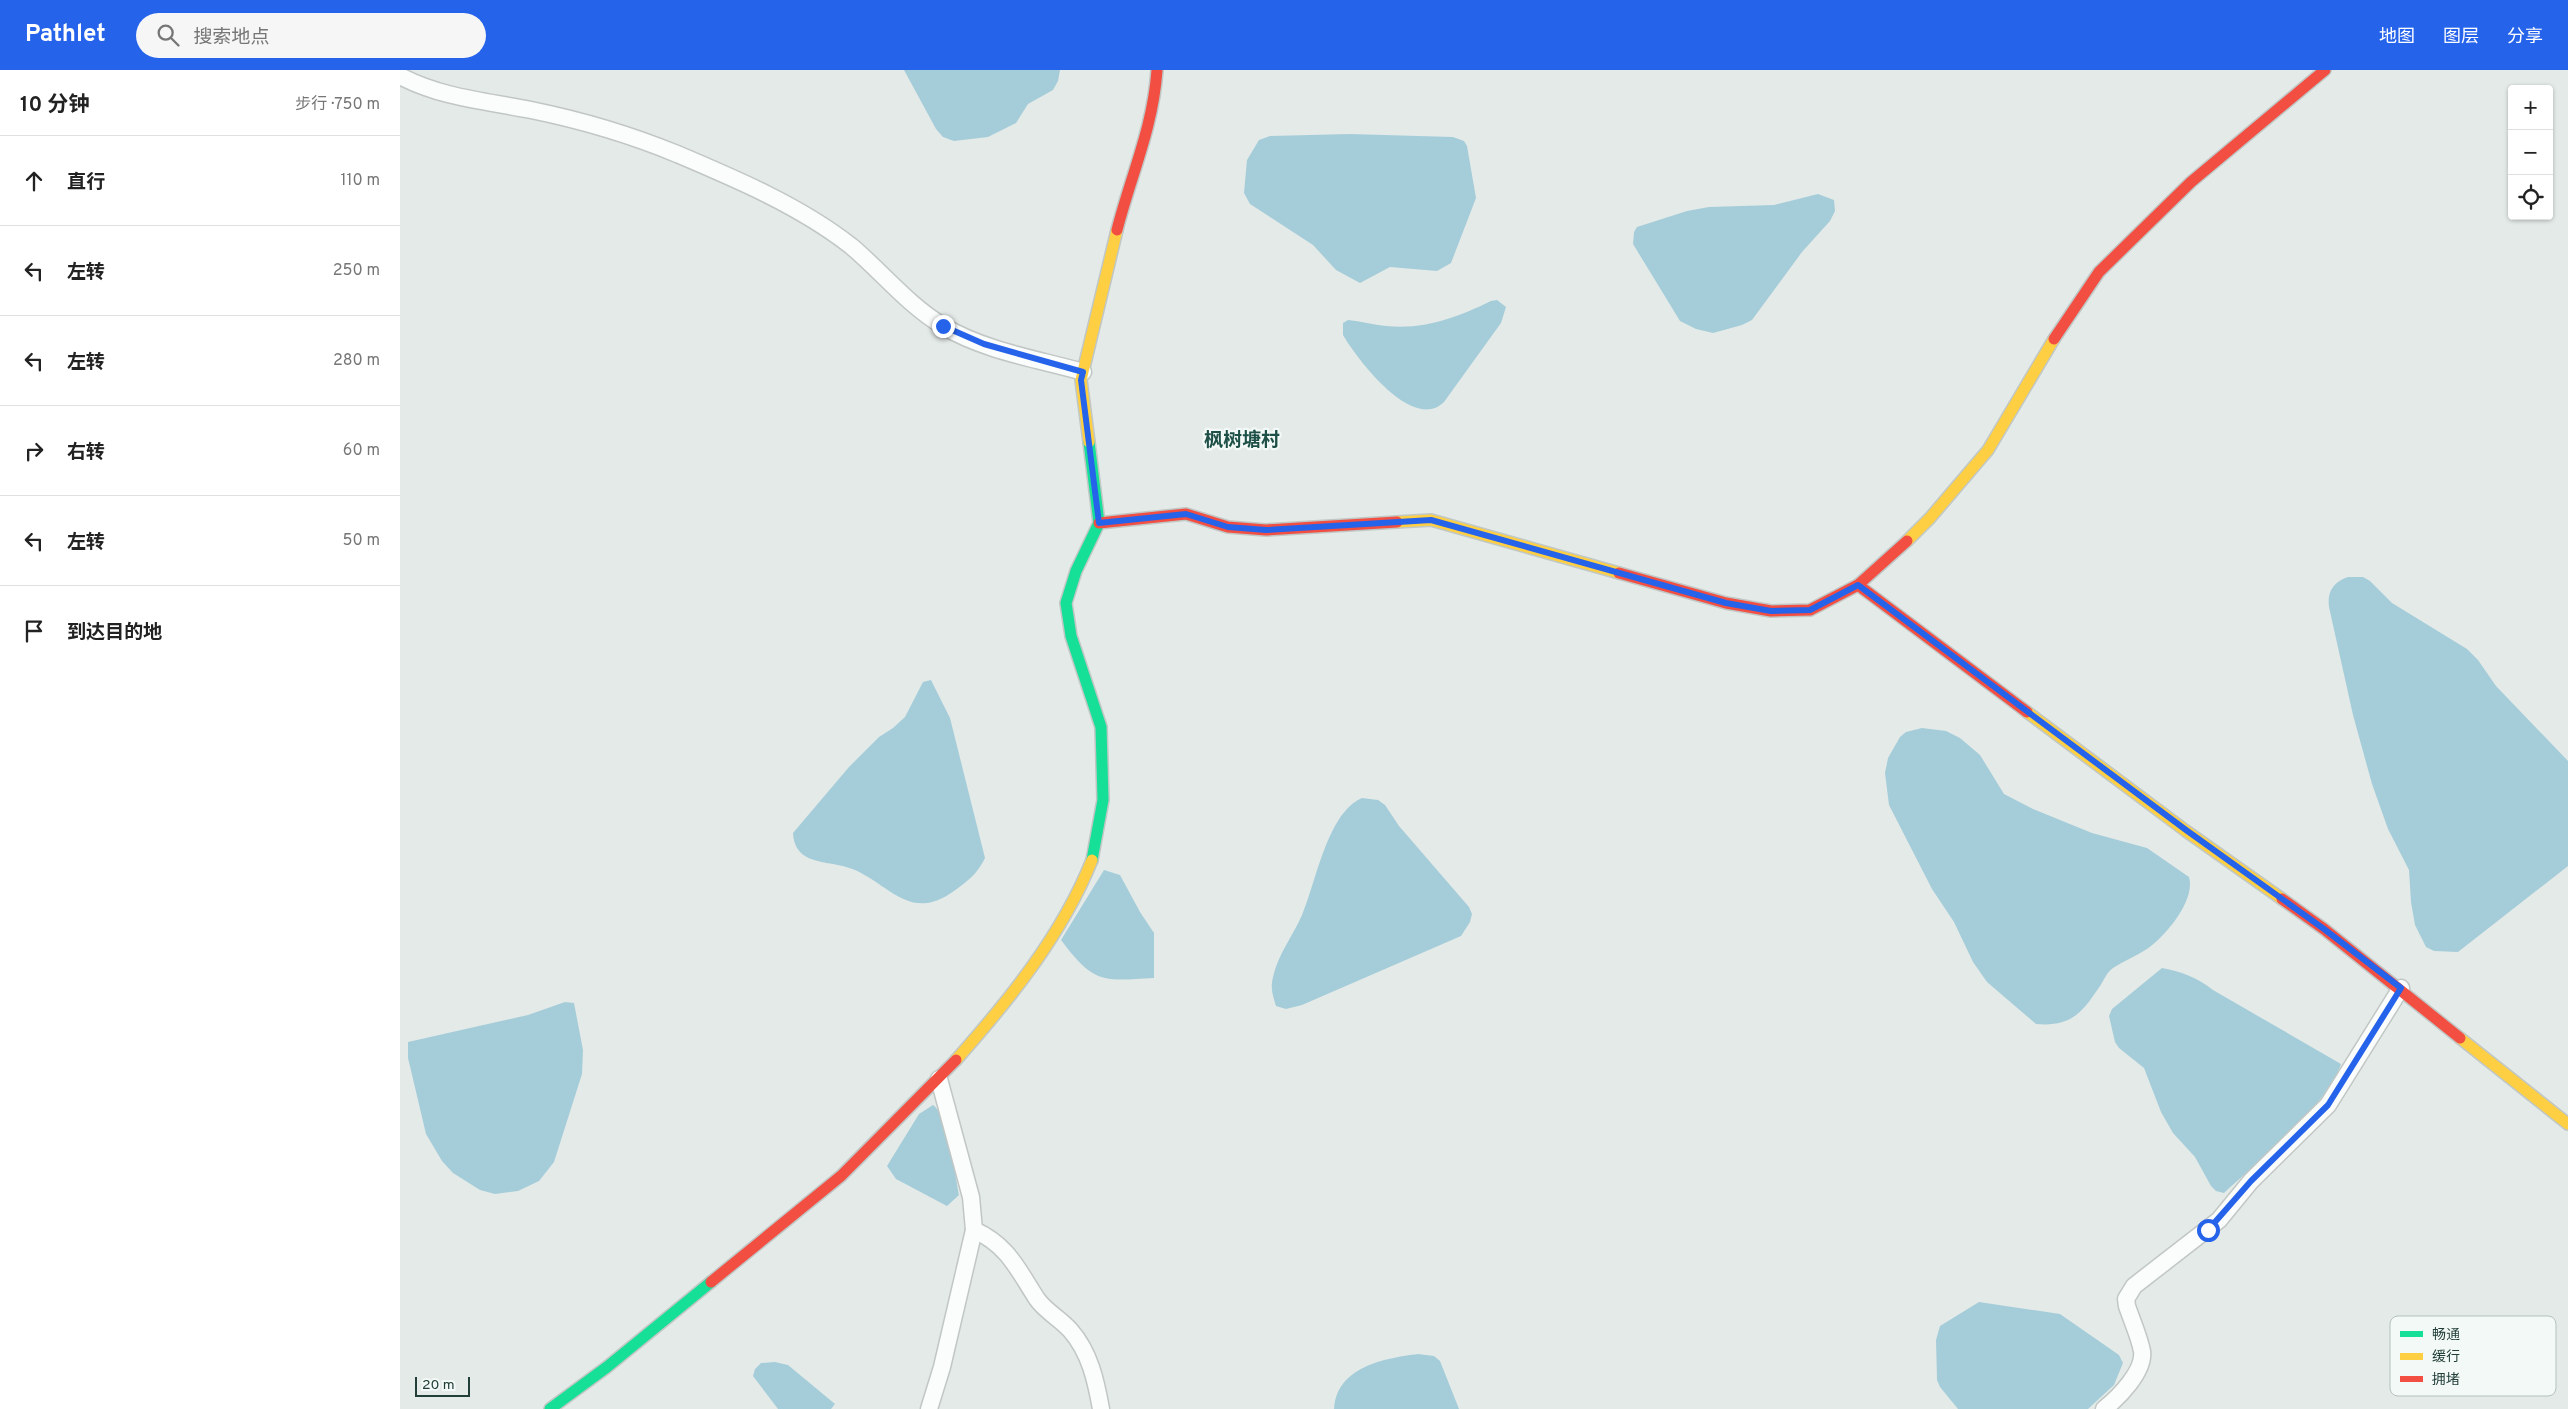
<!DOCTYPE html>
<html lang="zh">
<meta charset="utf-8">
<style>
body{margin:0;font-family:Overpass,"Noto Sans SC",sans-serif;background:#f6f6f6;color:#222}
.controls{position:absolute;right:15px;top:15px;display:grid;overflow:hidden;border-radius:5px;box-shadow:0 1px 4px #0004}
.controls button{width:45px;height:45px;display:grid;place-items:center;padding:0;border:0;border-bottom:1px solid #e0e0e0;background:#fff;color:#222;font:25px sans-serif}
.scale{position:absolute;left:15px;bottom:12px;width:55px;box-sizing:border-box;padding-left:5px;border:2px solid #223e38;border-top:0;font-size:14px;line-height:18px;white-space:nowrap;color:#223e38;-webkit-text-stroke:4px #f3f9f6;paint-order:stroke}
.stop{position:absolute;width:15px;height:15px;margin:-11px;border:4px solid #2563eb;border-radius:50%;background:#fff}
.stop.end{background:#2563eb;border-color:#fff;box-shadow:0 1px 5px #0008}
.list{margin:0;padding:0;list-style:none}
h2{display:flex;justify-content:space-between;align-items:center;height:65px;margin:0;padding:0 20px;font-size:21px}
h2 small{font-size:16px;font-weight:400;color:#767676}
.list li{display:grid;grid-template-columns:32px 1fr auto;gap:15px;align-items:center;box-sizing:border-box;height:90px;padding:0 20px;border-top:1px solid #e0e0e0}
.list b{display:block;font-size:19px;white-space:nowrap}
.list em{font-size:16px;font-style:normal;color:#767676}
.icon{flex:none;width:28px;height:28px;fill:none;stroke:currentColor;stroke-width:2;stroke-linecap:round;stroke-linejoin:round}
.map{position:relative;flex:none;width:2168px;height:1339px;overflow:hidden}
header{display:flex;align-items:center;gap:30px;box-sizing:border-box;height:70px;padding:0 25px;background:#2563eb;color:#fff}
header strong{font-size:24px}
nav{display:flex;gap:28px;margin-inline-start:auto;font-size:18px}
.search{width:350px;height:45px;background:#f6f6f6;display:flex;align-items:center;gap:12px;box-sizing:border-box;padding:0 18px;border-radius:28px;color:#767676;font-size:19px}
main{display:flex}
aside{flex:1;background:#fff}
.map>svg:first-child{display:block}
</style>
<header>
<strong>Pathlet</strong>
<div class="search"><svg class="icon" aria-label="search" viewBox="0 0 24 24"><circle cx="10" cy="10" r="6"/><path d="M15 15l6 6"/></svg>搜索地点</div>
<nav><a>地图</a><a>图层</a><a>分享</a></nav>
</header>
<main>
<aside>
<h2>10 分钟<small>步行 · 750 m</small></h2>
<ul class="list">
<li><svg class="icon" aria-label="ahead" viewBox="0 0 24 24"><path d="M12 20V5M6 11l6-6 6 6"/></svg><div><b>直行</b></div><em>110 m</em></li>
<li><svg class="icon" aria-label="left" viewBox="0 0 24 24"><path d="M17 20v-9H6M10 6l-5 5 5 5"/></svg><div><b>左转</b></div><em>250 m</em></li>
<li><svg class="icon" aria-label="left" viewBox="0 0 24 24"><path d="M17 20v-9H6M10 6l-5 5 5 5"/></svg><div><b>左转</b></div><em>280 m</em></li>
<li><svg class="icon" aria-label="right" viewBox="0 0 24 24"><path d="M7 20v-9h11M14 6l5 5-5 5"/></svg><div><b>右转</b></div><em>60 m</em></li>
<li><svg class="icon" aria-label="left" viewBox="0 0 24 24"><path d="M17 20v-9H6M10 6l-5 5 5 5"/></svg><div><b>左转</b></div><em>50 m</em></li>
<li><svg class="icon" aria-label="arrive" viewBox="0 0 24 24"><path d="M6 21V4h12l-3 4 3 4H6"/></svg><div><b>到达目的地</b></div></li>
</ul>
</aside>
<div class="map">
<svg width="2168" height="1339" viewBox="0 0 2168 1339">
<rect width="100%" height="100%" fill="#e4eae8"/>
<!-- water -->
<g fill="#a5cdd9">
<path d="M 504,0 L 660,0 L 658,11 L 653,20 L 628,34 L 616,53 L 588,67 L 554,71 L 543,67 L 536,59 Z"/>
<path d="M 950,64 L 1053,67 L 1064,71 L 1067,76 L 1076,128 L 1051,193 L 1037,201 L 990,197 L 960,213 L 936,200 L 913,175 L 850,134 L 844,123 L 847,90 L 859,70 L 870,66 Z"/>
<path d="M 1418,124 L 1434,130 L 1435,141 L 1430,151 L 1402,182 L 1352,250 L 1342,255 L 1313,263 L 1296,259 L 1280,251 L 1233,174 L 1234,162 L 1237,157 L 1287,141 L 1309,137 L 1374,135 Z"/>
<path d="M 1097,230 L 1106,237 L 1101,253 L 1044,332 C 1013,363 957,289 943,265 L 943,253 L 948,250 C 961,251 973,255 986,256 C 1025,260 1058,247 1091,231 Z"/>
<path d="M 1948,507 L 1963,507 L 1970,511 L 1992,533 L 2067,579 L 2078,590 L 2096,616 L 2168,691 L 2168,796 L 2058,882 L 2034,881 L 2026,877 L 2015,855 L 2011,832 L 2009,800 L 1988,759 L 1972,714 L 1953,645 L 1929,537 C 1927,522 1933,512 1948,507 Z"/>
<path d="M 531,610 L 550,648 L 585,788 C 578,803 568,811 554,821 C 511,852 492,817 455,800 C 431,789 395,798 393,763 L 449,697 L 479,667 L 493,658 L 505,647 L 523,612 Z"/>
<path d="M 1522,658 L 1546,661 L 1560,668 L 1580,685 L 1604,724 L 1633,739 L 1692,763 L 1747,778 L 1789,807 C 1796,830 1765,867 1747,879 C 1736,886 1724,891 1713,898 C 1707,902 1704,910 1700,916 C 1682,943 1671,957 1636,954 L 1587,912 L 1573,892 L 1554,852 L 1532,819 L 1489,735 L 1485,703 L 1488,688 L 1500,667 L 1506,662 Z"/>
<path d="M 962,728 L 978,730 L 985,735 L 999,756 L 1069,837 L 1072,844 L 1070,852 L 1061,866 L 902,935 L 886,939 L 876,936 C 873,926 870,918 873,907 C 878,884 893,866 902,845 C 916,813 927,743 962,728 Z"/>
<path d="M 704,800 L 720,805 L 740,842 L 754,863 L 754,908 C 702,911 694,914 661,870 Z"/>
<path d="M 1762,898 C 1782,902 1797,907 1813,920 L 1941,994 C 1928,1035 1857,1092 1824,1123 L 1816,1121 L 1811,1116 L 1795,1087 L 1773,1063 L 1761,1042 L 1744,998 L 1719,978 L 1715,972 L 1709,946 L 1712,939 Z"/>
<path d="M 165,932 L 174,933 L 183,980 L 182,1004 L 154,1092 L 139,1111 L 118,1121 L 95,1124 L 80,1120 L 53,1103 L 42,1091 L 26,1064 L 8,988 L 8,972 L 128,945 Z"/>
<path d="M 533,1035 C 547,1043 556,1108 559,1125 L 547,1136 L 496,1109 L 487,1096 L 519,1044 Z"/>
<path d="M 1579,1232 L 1660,1244 L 1719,1285 L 1723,1293 L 1714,1315 L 1688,1339 L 1558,1339 L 1540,1317 L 1537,1310 L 1536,1270 L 1540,1256 Z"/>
<path d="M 1018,1284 L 1034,1286 L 1040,1291 L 1059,1339 L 934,1339 C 936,1297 985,1288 1018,1284 Z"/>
<path d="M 375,1292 L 388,1295 L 435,1334 L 431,1339 L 378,1339 L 353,1306 L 355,1299 L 361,1293 Z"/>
</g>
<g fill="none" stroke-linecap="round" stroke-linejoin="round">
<defs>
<g id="street">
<path d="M 0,6 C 42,28 86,31 131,40 C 180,50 231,65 277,84 C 336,109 400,136 451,176 C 482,202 508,235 543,256 C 585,281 637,289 683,302"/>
<path d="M 574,1160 C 608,1175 618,1200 637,1229 C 646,1242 661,1249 671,1261 C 690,1283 696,1311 701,1339"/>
<path d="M 529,1339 L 542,1297 L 574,1160 L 571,1127 L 539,1009"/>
<path d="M 1704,1339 C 1718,1328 1745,1301 1742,1281 C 1739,1266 1732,1251 1727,1236 L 1726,1229 L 1734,1216 L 1819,1150 L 1851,1111 L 1928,1035 L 2001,918"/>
</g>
<g id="fast">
<path d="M 689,372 L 699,453 L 676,501 L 666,533 L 671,566 L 701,657 L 703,730 L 692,790"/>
<path d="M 150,1339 L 207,1297 L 311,1212"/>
</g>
<g id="slow">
<path d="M 689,372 L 681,310 L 717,160"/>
<path d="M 997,452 L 1031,450 L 1219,503"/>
<path d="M 1507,471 L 1530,448 L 1588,380 L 1654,269"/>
<path d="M 1627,642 L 1786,761 L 1882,829"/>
<path d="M 2060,968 L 2168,1054"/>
<path d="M 556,990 C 610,929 662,865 692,790"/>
</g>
<g id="jam">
<path d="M 717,160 C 731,105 753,58 757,0"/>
<path d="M 1654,269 L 1699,202 L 1791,112 L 1925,0"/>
<path d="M 699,453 L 786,444 L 828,457 L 866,460 L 997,452"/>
<path d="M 1219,503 L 1326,533 L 1371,541 L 1410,540 L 1458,515 L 1507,471"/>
<path d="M 1458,515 L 1627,642"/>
<path d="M 1882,829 L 1924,859 L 2060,968"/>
<path d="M 311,1212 L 441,1106 L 556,990"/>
</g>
</defs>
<!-- street casing -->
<use href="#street" stroke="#c1c7c5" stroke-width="19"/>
<!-- fast casing -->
<use href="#fast" stroke="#c0c7c5" stroke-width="14"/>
<!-- slow casing -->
<use href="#slow" stroke="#c0c7c5" stroke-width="14"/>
<!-- jam casing -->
<use href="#jam" stroke="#c0c7c5" stroke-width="14"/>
<!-- street -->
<use href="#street" stroke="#fbfcfc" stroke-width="16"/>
<!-- fast -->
<use href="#fast" stroke="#16e098" stroke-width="11"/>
<!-- slow -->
<use href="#slow" stroke="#ffcf43" stroke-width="11"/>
<!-- jam -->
<use href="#jam" stroke="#f24e42" stroke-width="11"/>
</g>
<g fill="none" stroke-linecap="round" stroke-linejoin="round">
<!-- route -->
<path stroke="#2563eb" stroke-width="6" d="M 543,256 L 584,274 L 683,302 L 681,310 L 699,453 L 786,444 L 828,457 L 866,460 L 1031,450 L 1326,533 L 1371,541 L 1410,540 L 1458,515 L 1786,760 L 1924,859 L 2001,918 L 1928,1035 L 1851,1111 L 1808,1160"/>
</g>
<g text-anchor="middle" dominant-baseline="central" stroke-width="4.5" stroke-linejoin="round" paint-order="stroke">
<!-- quarter labels -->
<g font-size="19" font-weight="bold" fill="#1e5048" stroke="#f3f9f6">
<text x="842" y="371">枫树塘村</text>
</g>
</g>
<!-- legend -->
<rect x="1990" y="1246" width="166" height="80" rx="8" fill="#f3f9f6" stroke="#b4c1bd" stroke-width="1"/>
<rect x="2000" y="1261" width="23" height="6" fill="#16e098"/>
<rect x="2000" y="1283" width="23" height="7" fill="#ffcf43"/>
<rect x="2000" y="1306" width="23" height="6" fill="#f24e42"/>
<g font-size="14" fill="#223e38">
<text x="2032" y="1269">畅通</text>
<text x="2032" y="1291">缓行</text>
<text x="2032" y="1314">拥堵</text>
</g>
</svg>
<div class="controls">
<button>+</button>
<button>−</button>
<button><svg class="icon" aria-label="locate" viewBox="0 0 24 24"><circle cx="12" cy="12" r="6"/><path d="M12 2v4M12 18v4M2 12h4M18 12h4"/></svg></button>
</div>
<div class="scale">20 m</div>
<div class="stop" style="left:1808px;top:1160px"></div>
<div class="stop end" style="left:543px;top:256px"></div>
</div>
</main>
